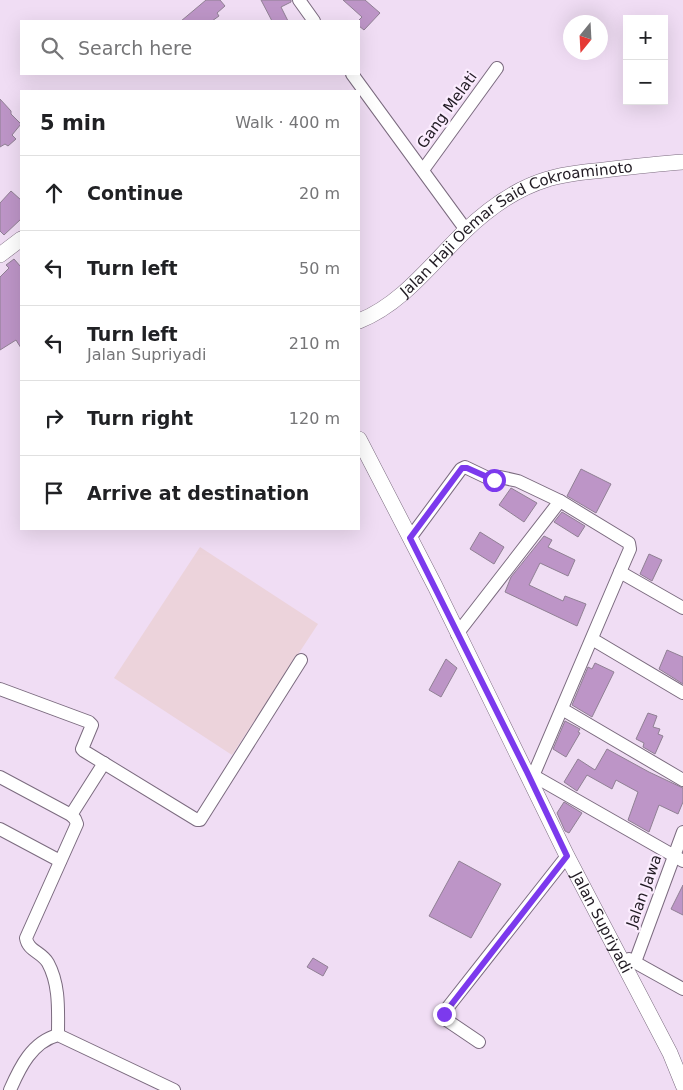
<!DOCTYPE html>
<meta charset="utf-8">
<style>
body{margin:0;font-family:"DejaVu Sans",sans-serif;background:#f2f2f2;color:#202124}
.controls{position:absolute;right:15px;top:15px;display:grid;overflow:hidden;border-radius:0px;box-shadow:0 5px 20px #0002}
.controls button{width:45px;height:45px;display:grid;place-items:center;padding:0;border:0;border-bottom:1px solid #e0e0e0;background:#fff;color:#202124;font:25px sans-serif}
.compass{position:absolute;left:563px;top:15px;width:45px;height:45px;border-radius:50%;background:#fff;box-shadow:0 5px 20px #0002;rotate:198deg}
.stop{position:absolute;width:15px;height:15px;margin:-11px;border:4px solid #7c3aed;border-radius:50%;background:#fff}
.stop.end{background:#7c3aed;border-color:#fff;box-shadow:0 1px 5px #0008}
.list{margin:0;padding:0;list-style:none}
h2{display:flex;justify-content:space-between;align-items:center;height:65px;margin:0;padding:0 20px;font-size:21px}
h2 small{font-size:16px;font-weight:400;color:#757577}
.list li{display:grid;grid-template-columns:32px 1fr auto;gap:15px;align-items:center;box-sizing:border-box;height:75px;padding:0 20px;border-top:1px solid #e0e0e0}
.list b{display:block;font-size:19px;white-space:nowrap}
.list p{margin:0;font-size:16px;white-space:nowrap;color:#757577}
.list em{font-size:16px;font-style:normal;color:#757577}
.icon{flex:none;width:28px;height:28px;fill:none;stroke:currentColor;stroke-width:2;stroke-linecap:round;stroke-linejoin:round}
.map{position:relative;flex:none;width:683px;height:1090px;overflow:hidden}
.search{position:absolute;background:#fff;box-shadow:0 5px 20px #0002;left:20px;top:20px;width:340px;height:55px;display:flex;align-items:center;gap:12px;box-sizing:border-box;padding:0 18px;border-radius:0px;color:#757577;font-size:19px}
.panel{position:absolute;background:#fff;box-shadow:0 5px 20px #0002;left:20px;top:90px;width:340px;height:440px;border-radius:0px}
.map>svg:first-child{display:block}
</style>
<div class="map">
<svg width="683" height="1090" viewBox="0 0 683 1090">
<rect width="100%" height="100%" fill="#f0ddf4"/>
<!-- education -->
<path fill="#ecd3db" d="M 200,547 L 318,624 L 232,755 L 114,678 Z"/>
<!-- building -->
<g fill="#bd95c7" stroke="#908094">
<path d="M 206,0 L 220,0 L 225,6 L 217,13 L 219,16 L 212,21 L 181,21 Z"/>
<path d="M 261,0 L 291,0 L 291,2 L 281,7 L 288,21 L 272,21 Z"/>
<path d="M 343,0 L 365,0 L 380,13 L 364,30 L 359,26 L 358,21 L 362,17 Z"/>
<path d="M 0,99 L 11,111 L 11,114 L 21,124 L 12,135 L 16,139 L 8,146 L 5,144 L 0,147 Z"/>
<path d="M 11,191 L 21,200 L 21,219 L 4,235 L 0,231 L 0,203 Z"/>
<path d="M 14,259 L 21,267 L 21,348 L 16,340 L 0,350 L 0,277 L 9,268 L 6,265 Z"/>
<path d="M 581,469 L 611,484 L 596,513 L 567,496 Z"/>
<path d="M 511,488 L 537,503 L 524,522 L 499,505 Z"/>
<path d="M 562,512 L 585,526 L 578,537 L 554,522 Z"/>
<path d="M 480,532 L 504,547 L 494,564 L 470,549 Z"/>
<path d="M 544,536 L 552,540 L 548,547 L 575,560 L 568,576 L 540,563 L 529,585 L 563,601 L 565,596 L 586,604 L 577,626 L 505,592 L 511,577 Z"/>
<path d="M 649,554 L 662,560 L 652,581 L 640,574 Z"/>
<path d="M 667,650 L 683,657 L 683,684 L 659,669 Z"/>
<path d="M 446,659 L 457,668 L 441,697 L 429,690 Z"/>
<path d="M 595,663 L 614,672 L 592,717 L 572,705 L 588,667 L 592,669 Z"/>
<path d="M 648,713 L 657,716 L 653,727 L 660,729 L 658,734 L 663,736 L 655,754 L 643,747 L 644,743 L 636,739 Z"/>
<path d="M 565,721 L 580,729 L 578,732 L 580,733 L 566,757 L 553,749 Z"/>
<path d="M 607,749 L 649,772 L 683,788 L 683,802 L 678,814 L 659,805 L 649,832 L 628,820 L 638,792 L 616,780 L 612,789 L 587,775 L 577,791 L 564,782 L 578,759 L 595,770 Z"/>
<path d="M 564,802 L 582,813 L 569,833 L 565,831 L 557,813 Z"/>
<path d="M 459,861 L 501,884 L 471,938 L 429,916 Z"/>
<path d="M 683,885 L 683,915 L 671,909 Z"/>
<path d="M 313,958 L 328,967 L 323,976 L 307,967 Z"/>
</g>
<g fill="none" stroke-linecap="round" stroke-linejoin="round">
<defs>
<g id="minor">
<path d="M 299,0 L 314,21"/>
<path d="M 352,74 L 466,230"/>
<path d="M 423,170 L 497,68"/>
<path d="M 410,538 L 461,469 L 465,467 L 490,479 L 494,480 L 500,477 L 518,481 L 560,501 L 629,543 L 630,549 L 620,572 L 533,776"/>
<path d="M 620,572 L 683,608"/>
<path d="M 457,634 L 560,501"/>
<path d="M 592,639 L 683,693"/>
<path d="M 0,689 L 89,722 L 92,725 L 82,749 L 84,751 L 197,820 L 200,820 L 301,660"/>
<path d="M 562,709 L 683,780"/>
<path d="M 527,772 L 683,861"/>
<path d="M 0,777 L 71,815 L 75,819 L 77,824 L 26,938 C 28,951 42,952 48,963 C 60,985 58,1011 58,1035"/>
<path d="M 71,815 L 104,763"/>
<path d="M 0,829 L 60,861"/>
<path d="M 629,959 L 683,989"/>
<path d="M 635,962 L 683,832"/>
<path d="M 479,1042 L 445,1019 L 444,1017 L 445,1011 L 567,856"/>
<path d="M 10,1090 C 20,1067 32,1042 58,1035 L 174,1090"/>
</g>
<g id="tertiary">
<path d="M 0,255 L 21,239"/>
<path id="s1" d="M 359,321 C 402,304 432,263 465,231 C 488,209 517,188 548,179 C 566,173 585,172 604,170 C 630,167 656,164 683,162"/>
<path id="s2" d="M 359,439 L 435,586 L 567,856 L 670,1053 L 683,1085"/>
</g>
</defs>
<!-- minor casing -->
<use href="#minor" stroke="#7b6b7f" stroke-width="14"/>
<!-- tertiary casing -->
<use href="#tertiary" stroke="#7b6b7f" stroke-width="16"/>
<!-- minor -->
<use href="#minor" stroke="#fff" stroke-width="12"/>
<!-- tertiary -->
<use href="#tertiary" stroke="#fff" stroke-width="15"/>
</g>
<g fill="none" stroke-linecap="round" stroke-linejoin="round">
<!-- route -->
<path stroke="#7c3aed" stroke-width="6" d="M 444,1014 L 567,856 L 527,772 L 410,538 L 462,468 L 467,468 L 494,480"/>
</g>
<g text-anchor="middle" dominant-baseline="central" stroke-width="4.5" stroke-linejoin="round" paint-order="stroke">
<!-- street labels -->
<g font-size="15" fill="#211b23" stroke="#fbecfe">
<text transform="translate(447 110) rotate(-54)">Gang Melati</text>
<text stroke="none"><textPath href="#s1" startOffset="188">Jalan Haji Oemar Said Cokroaminoto</textPath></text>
<text transform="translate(644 891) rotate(-70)">Jalan Jawa</text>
<text stroke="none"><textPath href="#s2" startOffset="541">Jalan Supriyadi</textPath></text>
</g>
</g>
</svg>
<div class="controls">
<button>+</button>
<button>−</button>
</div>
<svg class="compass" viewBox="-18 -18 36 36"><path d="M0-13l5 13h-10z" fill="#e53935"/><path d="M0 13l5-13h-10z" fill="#757577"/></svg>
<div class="stop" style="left:494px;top:480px"></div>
<div class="stop end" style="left:444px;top:1014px"></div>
<div class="search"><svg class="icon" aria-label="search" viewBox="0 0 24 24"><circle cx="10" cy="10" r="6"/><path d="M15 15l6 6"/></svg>Search here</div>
<section class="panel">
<h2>5 min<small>Walk · 400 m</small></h2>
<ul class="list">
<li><svg class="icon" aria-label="ahead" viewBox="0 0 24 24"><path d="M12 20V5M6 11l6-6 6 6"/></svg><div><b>Continue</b></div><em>20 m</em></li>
<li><svg class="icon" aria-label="left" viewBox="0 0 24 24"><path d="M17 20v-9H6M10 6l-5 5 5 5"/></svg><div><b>Turn left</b></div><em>50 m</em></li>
<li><svg class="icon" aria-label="left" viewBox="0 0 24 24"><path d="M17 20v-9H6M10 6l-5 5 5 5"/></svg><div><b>Turn left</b><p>Jalan Supriyadi</p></div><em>210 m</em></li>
<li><svg class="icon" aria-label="right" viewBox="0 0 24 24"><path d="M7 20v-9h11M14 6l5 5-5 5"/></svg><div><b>Turn right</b></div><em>120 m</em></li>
<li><svg class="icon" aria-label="arrive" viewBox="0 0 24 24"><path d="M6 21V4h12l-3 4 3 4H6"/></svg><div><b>Arrive at destination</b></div></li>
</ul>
</section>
</div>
